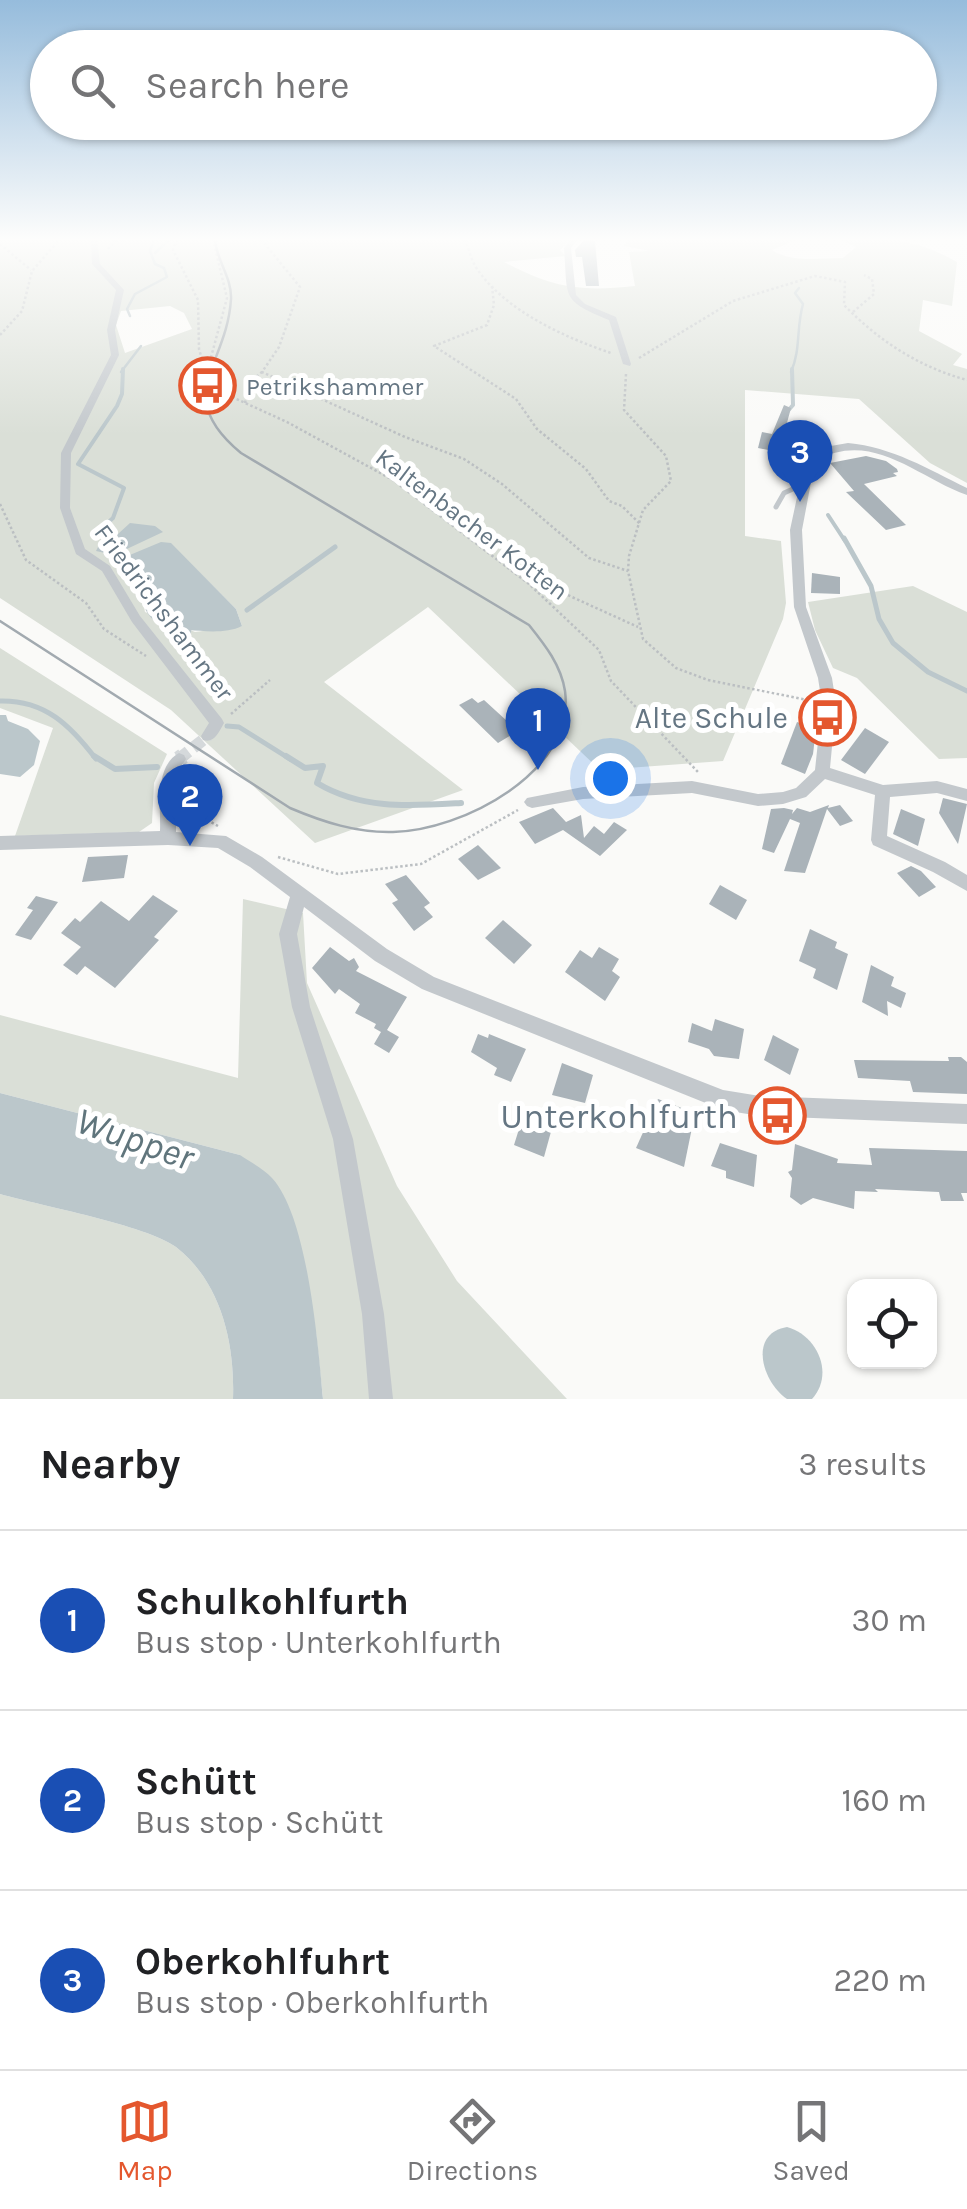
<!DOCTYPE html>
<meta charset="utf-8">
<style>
body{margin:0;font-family:Karla,sans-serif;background:#f2f2f2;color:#202124}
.controls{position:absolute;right:30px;bottom:30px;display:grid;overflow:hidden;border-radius:20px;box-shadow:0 2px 8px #0004}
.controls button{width:90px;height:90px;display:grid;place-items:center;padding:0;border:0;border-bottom:2px solid #e0e0e0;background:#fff;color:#202124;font:50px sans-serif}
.you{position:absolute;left:610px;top:778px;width:35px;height:35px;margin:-25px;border:8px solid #fff;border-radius:50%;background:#1a73e8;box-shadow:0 0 0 15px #1a73e833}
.badge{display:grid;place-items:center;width:65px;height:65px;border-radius:50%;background:#e4572e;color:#fff;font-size:32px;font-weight:700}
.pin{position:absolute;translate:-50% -82px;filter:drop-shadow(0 2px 5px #0008)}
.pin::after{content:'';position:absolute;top:52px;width:35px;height:30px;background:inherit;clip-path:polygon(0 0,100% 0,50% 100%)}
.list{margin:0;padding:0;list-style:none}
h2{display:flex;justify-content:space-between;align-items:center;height:130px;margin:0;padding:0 40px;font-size:42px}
h2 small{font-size:32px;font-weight:400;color:#757577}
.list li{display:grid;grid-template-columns:65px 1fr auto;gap:30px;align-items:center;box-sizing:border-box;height:180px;padding:0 40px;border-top:2px solid #e0e0e0}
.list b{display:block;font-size:38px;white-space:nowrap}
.list p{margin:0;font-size:32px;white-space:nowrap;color:#757577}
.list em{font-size:32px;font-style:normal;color:#757577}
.icon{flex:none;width:55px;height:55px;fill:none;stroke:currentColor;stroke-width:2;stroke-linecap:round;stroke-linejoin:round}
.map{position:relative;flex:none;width:967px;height:1399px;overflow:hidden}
.search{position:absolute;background:#fff;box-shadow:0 2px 8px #0004;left:30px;right:30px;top:30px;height:110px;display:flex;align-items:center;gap:25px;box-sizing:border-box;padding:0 35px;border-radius:55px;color:#757577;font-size:38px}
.sheet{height:670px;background:#fff}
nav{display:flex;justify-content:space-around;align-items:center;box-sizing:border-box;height:140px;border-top:2px solid #e0e0e0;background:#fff;font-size:28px;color:#757577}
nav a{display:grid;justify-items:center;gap:5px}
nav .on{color:#e4572e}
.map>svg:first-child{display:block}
</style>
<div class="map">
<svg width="967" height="1399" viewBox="0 0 967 1399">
<rect width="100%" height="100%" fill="#fafaf8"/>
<!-- green -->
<g fill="#dadfd7" fill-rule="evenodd">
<path d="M 0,239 L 571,239 L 560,250 L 566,256 L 504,262 C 553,288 580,292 635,286 L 629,252 L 650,251 L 624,246 L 629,239 L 798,239 L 772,250 C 791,263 820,258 843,258 L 856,247 L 838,239 C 887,239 913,237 957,262 L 952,306 L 923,300 L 919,331 L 962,354 L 953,365 L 967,369 L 967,483 L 930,463 L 859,399 L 745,390 L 745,536 L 781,541 L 786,603 L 783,619 L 723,761 L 600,770 L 428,607 L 324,682 L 463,790 L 315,843 L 171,710 L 0,598 ZM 170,306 L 184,313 L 192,329 L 125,353 L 116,325 L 121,311 ZM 170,543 L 236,609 L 242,626 L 195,632 L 145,612 L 137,574 L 126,557 Z"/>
<path d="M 913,586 L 967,612 L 967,758 L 939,759 L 857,678 L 833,668 L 815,630 L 808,602 Z"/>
<path d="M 0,648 L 167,754 L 154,783 L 152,823 L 139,832 L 15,836 L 53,728 L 0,708 Z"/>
<path d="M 243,899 L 303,913 L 307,983 L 397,1186 L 457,1281 L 567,1399 L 323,1399 L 316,1332 L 240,1155 L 0,1093 L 0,1015 L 238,1078 Z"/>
<path d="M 0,1194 C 41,1206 146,1225 176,1247 C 222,1283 235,1345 233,1399 L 0,1399 Z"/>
</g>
<!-- water -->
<g fill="#bbc7cb">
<path d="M 130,523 L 155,526 L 163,532 L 114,555 L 96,551 L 102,539 L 118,534 Z"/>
<path d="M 161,542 L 171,543 L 236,609 L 242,626 C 226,634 203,631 189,630 C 128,627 152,593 125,557 Z"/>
<path d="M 0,715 L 6,715 L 8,721 L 28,729 L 40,741 L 34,765 L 20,777 L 0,774 Z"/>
<path d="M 0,1093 L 240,1155 C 250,1162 264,1169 272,1178 C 308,1217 318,1345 323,1399 L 233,1399 C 235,1345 222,1283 176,1247 C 146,1225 41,1206 0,1194 Z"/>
<path d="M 787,1327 C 817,1335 835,1374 812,1399 L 787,1399 C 763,1383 747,1334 787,1327 Z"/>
</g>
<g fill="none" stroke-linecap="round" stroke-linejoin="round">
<!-- stream-far3 -->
<g stroke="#bbc7cb" stroke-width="2.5">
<path d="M 155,253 L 170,239"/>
<path d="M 130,316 L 127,309 L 135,294 L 167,277 L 164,268 L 155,264 L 150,251 L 153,242"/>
<path d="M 121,372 L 141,346"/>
<path d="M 791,372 C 801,349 796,329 803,304 L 795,293 L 799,288"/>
</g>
<!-- stream-far2 -->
<g stroke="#bbc7cb" stroke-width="4">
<path d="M 786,413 L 793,405 L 792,369"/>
<path d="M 828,515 L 845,541"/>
<path d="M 108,541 L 111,537 L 104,526 L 113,518 L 124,488 L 78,464 L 117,406 L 122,394 L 123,369"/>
</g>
<!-- stream-far1 -->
<g stroke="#bbc7cb" stroke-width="5">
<path d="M 844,538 L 871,586 L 879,619 L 893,643 L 928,672 L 967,691"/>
<path d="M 107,542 L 110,538"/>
<path d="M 247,610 L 335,547"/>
<path d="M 189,627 L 187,649 L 211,679"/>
<path d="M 0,701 C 45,700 70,725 96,759"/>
<path d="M 227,726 L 239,727 L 290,759"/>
</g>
<!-- stream -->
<g stroke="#bbc7cb" stroke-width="6">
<path d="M 94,756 L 115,769 L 157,767"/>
<path d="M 286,756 L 305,768 L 323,766 L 317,783 C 362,810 410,806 461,803"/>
</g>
</g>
<!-- building -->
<g fill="#aab3b9">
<path d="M 585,239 L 595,241 L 599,286 L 586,286 L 582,257 L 576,257 L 575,250 Z"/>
<path d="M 784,405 L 791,408 L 779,452 L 758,448 L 762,432 L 772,434 Z"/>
<path d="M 866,456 L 886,461 L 897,469 L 898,472 L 893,473 L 897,476 L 864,484 L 906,525 L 886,530 L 846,492 L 854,491 L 830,463 Z"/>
<path d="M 812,573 L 840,577 L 840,594 L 811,593 Z"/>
<path d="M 472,698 L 478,703 L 484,700 L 518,731 L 498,743 L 459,705 Z"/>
<path d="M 797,722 L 816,729 L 813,754 L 805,774 L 781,764 Z"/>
<path d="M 865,728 L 889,742 L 865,774 L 841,760 Z"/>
<path d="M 943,798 L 967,804 L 958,844 L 939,813 Z"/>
<path d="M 829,805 L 828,808 L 840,805 L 853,821 L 840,826 L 827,809 L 805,873 L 784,871 L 800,823 L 790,819 L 774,853 L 762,849 L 771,809 L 784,808 L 793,810 L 792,814 L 797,808 L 810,812 Z"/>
<path d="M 553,808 L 566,822 L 581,815 L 584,838 L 594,826 L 604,834 L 614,822 L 627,830 L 600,856 L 563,830 L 535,844 L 519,822 Z"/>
<path d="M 901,809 L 925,819 L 918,846 L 893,834 Z"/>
<path d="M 478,845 L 501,868 L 478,880 L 458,859 Z"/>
<path d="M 128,855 L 124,878 L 82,882 L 88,857 Z"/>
<path d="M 911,866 L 921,871 L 936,887 L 919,897 L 897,873 Z"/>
<path d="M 406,875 L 430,903 L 424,907 L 433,917 L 414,931 L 392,903 L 398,900 L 385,884 Z"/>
<path d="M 720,885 L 747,900 L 736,920 L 709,904 Z"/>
<path d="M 153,895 L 178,911 L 154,937 L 159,940 L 115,988 L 85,966 L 77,975 L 63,965 L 81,947 L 61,933 L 75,918 L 80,922 L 101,901 L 129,921 Z"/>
<path d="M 36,896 L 58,902 L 31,940 L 15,935 L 33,910 L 27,908 Z"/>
<path d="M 503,920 L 532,945 L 514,964 L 485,938 Z"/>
<path d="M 810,929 L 837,942 L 835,948 L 848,954 L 837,990 L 813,978 L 816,969 L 799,961 Z"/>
<path d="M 330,947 L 349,961 L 354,958 L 359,967 L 356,971 L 407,997 L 387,1030 L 399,1037 L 389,1053 L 374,1044 L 381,1032 L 374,1028 L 376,1024 L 355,1013 L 360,1004 L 339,989 L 335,994 L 312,968 Z"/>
<path d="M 599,947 L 619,959 L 612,971 L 620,977 L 605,1001 L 565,972 L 580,950 L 592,958 Z"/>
<path d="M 871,965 L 894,977 L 891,986 L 906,993 L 901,1008 L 887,1001 L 888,1016 L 862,1002 Z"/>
<path d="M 715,1019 L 744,1029 L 739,1059 L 714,1056 L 709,1049 L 688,1042 L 692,1023 L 712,1031 Z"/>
<path d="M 478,1034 L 488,1038 L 489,1034 L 526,1049 L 511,1082 L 494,1075 L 497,1068 L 471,1052 Z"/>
<path d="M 773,1035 L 799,1049 L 790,1075 L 764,1060 Z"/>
<path d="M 948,1057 L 961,1057 L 967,1062 L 967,1094 L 913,1092 L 910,1081 L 858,1078 L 854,1060 L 949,1061 Z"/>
<path d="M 562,1063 L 593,1075 L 585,1103 L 552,1095 Z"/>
<path d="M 658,1099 L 695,1113 L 684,1167 L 636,1148 Z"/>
<path d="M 523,1116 L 552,1128 L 544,1157 L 514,1145 Z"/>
<path d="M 720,1143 L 757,1155 L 754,1187 L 726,1178 L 726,1171 L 711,1166 Z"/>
<path d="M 795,1144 L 838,1159 L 837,1163 L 872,1165 L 869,1148 L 967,1151 L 967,1193 L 961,1193 L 964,1201 L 941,1201 L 939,1192 L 875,1189 L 878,1192 L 855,1191 L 854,1209 L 813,1198 L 801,1205 L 790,1197 L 792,1178 L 788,1172 L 792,1170 Z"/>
</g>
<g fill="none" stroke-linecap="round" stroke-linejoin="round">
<!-- street-tunnel-far1 -->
<path stroke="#d5d9db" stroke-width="12" stroke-dasharray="12 6" stroke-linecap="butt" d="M 179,759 L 208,736"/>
<!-- street-tunnel -->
<path stroke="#d5d9db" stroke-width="16" stroke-dasharray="16 9" stroke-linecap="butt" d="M 179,759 L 183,756"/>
<!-- path -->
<g stroke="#bbbfc2" stroke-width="2.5" stroke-dasharray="2.5 2.5" stroke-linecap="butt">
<path d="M 123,239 L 127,243"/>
<path d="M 177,239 L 173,250 L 198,300 L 199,349 L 206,373 L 220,375 L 221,392 L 287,422 L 393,480 L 529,584 L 599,650 L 611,681 L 698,772"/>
<path d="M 261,239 L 300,287 L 279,347 L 262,372 L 405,437 L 464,459 L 502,484 L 589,558 L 628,571"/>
<path d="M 465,239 C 469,249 471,260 477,269 C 506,311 564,337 611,353"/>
<path d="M 0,244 L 31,270"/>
<path d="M 108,249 L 117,239"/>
<path d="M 492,286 L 494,305 L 487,325 L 434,346 L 516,399 L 537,429 L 586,469 L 609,501 L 622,506 L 640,524"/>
<path d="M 853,312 L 874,294 L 872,279 L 864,275"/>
<path d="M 0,335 L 22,311 L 32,271 L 60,239"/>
<path d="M 639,358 L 733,301 L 815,276 L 845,282 L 844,305 C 879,341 919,367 967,380"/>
<path d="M 207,372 L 227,298 L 213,239"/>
<path d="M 626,374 L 624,410 L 666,456 L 671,481 L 643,510 L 629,556 L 628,571 L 643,639 L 676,668 L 708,680 L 812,701"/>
<path d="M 245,403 L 250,382 L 262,372"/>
<path d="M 0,504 L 26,560 L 86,603 L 104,629 L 146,656"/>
<path d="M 530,584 L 550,587 L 638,627"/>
<path d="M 231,714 L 270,680"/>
<path d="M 184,813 L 195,813 L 218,826"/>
<path d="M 278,857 L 338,874 L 421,864 L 518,810"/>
</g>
<!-- lane -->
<path stroke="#c3c8cc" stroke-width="5" d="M 776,507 L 784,493 L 806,483"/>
<!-- street -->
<g fill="#c3c8cc" fill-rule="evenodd">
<path d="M 91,239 L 97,239 L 100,264 L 124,290 L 115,330 L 119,355 L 71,453 L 70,508 L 85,549 L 110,566 L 140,616 L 222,719 L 224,723 C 219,732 214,744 203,740 L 201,736 L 209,723 L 132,622 L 102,571 L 76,554 L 60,508 L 61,453 L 111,355 L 107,330 L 116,290 L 92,264 Z"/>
<path d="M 571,239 L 578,239 L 571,248 L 576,295 L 585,304 L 616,317 L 631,364 L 630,366 L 623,364 L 609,320 C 560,300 568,298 564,248 Z"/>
<path d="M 848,443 C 892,447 928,469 967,488 L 967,495 C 915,476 872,429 815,461 L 802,530 L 806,607 L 832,678 L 836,704 L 830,768 L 883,785 L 937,781 L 967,789 L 967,801 L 937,793 L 890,797 L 887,836 L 945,862 L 967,875 L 967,891 L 933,872 L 873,845 L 871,840 L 875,795 L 825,779 L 806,797 L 783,804 L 758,806 L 692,793 L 583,799 L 532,808 L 527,806 L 524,802 L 527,798 L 583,787 L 692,781 L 758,794 L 783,792 L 796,788 L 815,770 L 822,704 L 818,678 L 794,607 L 790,530 L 805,460 L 825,447 Z"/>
<path d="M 179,753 L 184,755 L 186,759 L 177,772 L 176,832 L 226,836 L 262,857 L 387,949 L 434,977 L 723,1090 L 760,1096 L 967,1104 L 967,1124 L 760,1116 L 723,1110 L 422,989 L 375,961 L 304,907 L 297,934 L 310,1007 L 353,1139 L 384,1314 L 393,1399 L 369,1399 L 362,1314 L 333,1139 L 292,1007 L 279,934 L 290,897 L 250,867 L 218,848 L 168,845 L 0,850 L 0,836 L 160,831 C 161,806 154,767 179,753 Z"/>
</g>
<!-- tram -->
<path stroke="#a2aab0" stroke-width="2.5" d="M 0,621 L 290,808 C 323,822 357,833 393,832 C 461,831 576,772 565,691 C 561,665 545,645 529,625 L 241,453 C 171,395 227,367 231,299 C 232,277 216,260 215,239"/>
</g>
<!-- sky -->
<linearGradient id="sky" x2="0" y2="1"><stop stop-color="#96bcdc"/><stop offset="0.55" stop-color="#fdfdfc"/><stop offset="1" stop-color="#fdfdfc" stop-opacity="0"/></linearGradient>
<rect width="967" height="435" fill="url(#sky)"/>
<!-- icons -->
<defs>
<symbol id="bus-ring" viewBox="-11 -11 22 22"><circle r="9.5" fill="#fff" stroke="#e4572e" stroke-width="1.5"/><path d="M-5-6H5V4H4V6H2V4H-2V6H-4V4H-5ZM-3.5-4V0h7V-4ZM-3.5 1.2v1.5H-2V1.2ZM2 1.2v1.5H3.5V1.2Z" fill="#e4572e"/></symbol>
</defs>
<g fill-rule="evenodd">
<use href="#bus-ring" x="176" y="354" width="63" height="63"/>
<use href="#bus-ring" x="796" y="686" width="63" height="63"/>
<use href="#bus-ring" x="746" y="1084" width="63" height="63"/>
</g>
<g text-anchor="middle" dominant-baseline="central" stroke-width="10" stroke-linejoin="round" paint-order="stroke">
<!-- far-poi labels -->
<g font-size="25" fill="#657683" stroke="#fff" text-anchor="start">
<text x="246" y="386">Petrikshammer</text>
</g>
<!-- far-street labels -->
<g font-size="25" fill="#657683" stroke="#fff">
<text transform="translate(472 524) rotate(37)">Kaltenbacher Kotten</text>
<text transform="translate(164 612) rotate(53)">Friedrichshammer</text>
</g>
<!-- poi labels -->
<g font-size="30" fill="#657683" stroke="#fff" text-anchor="end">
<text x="788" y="718">Alte Schule</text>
</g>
<!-- near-poi labels -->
<g font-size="35" fill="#657683" stroke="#fff" text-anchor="end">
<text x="738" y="1116">Unterkohlfurth</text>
</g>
<!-- near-water labels -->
<g font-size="38" font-style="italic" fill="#60757c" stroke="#fff">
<text transform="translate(135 1139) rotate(19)">Wupper</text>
</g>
</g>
</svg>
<div class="controls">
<button><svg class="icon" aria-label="locate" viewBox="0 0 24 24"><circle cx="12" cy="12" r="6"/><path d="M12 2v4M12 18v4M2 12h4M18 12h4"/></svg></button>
</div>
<div class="you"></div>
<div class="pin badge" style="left:538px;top:770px;background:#1a4fb4">1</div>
<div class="pin badge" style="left:190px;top:846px;background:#1a4fb4">2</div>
<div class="pin badge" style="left:800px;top:502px;background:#1a4fb4">3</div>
<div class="search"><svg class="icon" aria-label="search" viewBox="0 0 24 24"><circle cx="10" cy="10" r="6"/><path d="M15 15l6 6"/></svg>Search here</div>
</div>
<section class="sheet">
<h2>Nearby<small>3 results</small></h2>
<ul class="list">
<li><span class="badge" style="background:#1a4fb4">1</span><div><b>Schulkohlfurth</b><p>Bus stop · Unterkohlfurth</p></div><em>30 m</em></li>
<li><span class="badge" style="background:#1a4fb4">2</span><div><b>Schütt</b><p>Bus stop · Schütt</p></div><em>160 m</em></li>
<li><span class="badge" style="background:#1a4fb4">3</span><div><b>Oberkohlfuhrt</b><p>Bus stop · Oberkohlfurth</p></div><em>220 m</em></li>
</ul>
</section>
<nav>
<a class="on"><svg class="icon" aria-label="map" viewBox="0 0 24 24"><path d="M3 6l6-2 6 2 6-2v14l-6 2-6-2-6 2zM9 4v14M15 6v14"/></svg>Map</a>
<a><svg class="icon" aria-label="directions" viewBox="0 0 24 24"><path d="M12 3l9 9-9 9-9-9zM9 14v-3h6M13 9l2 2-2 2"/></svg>Directions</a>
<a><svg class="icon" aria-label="saved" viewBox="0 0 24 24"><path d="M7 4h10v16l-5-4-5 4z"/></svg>Saved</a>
</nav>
